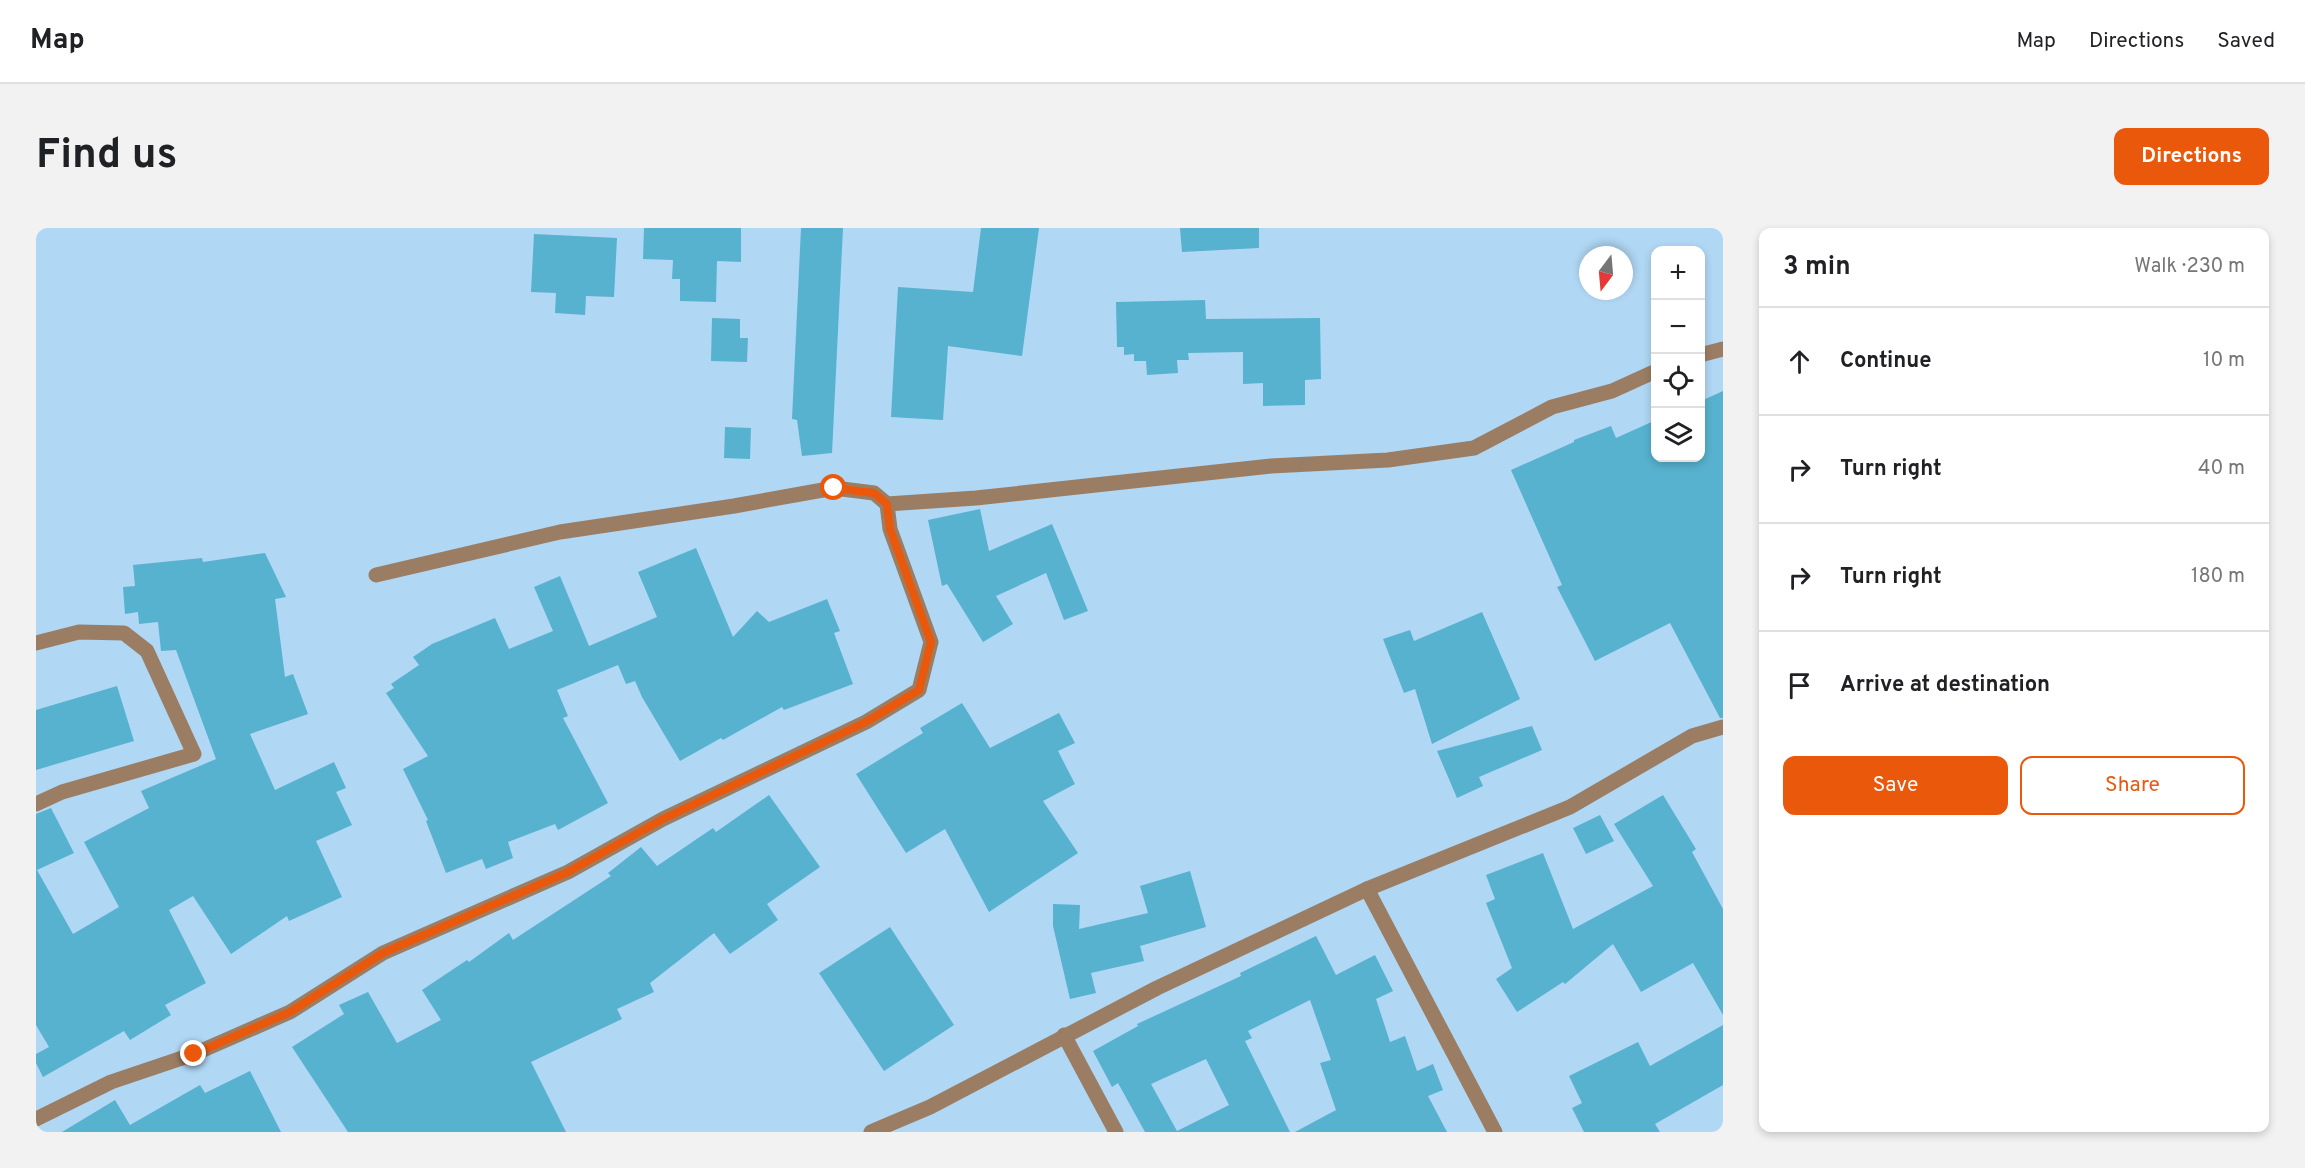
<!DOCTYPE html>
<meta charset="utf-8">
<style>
body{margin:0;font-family:Overpass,sans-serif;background:#f2f2f2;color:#202124}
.controls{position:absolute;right:18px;top:18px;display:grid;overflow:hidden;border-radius:12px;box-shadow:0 3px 9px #0003}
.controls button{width:54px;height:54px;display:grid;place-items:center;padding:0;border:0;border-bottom:2px solid #e0e0e0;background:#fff;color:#202124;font:30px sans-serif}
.compass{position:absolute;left:1543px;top:18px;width:54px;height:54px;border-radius:50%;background:#fff;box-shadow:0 3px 9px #0003;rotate:196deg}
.stop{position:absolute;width:18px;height:18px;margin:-14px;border:4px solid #ea580c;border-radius:50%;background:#fff}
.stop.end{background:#ea580c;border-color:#fff;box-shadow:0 2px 6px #0008}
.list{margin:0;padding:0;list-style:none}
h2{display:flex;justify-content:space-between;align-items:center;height:78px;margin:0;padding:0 24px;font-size:26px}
h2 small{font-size:20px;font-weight:400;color:#757577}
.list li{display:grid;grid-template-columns:39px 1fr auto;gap:18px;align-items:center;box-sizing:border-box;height:108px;padding:0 24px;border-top:2px solid #e0e0e0}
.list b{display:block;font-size:22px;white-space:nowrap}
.list em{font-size:20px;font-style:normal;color:#757577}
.actions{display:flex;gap:12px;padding:18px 24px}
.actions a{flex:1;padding:14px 0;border:2px solid #ea580c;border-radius:12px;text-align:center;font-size:21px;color:#ea580c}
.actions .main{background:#ea580c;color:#fff}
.icon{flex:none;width:33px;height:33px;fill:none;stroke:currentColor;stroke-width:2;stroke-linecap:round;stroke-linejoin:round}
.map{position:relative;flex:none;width:1687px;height:904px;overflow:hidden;border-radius:12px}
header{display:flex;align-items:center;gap:36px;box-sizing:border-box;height:84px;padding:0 30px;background:#fff;border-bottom:2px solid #e0e0e0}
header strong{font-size:28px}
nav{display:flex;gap:33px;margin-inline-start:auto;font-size:21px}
.intro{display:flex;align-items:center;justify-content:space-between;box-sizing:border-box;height:144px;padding:0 36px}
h1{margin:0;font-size:42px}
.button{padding:15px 27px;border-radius:12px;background:#ea580c;color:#fff;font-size:21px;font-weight:700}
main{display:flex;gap:36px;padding:0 36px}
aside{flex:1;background:#fff;border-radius:12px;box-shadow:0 3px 9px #0003}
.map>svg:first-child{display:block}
</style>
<header>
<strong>Map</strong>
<nav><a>Map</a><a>Directions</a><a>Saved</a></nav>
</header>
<div class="intro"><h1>Find us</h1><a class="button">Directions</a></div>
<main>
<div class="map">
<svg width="1687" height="904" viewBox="0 0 1687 904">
<rect width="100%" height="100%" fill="#b0d7f4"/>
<!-- building -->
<g fill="#57b2cf" fill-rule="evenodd">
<path d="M 608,0 L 705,0 L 705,34 L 681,33 L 680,74 L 644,73 L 644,51 L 636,51 L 637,32 L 607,31 Z"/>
<path d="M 765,0 L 807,0 L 796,225 L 766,228 L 761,192 L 756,191 Z"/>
<path d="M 945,0 L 1003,0 L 986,128 L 912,118 L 907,192 L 855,189 L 862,59 L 937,64 Z"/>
<path d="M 1144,0 L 1223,0 L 1223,20 L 1146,24 Z"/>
<path d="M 498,6 L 581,10 L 578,69 L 550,68 L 549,87 L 519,85 L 520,65 L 495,64 Z"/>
<path d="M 1169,72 L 1170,91 L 1284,90 L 1285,151 L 1269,152 L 1269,177 L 1227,178 L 1227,155 L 1207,156 L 1207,124 L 1152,125 L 1153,132 L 1141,132 L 1142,145 L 1111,147 L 1110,133 L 1098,133 L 1098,126 L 1088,127 L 1088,119 L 1081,119 L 1080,74 Z"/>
<path d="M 676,90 L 704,91 L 704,110 L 712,110 L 711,134 L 675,133 Z"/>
<path d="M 1687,163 L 1687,490 L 1684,490 L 1634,395 L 1559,433 L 1521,359 L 1526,357 L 1475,242 L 1538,214 L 1538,212 L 1575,198 L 1580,210 L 1620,192 L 1620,230 L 1665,230 L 1665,173 Z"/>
<path d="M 689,199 L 715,200 L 714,231 L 688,230 Z"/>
<path d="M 944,281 L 953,323 L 1016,296 L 1052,383 L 1028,392 L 1010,345 L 960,368 L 977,396 L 947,414 L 911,356 L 906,358 L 892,292 Z"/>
<path d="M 660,320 L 697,409 L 721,383 L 733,394 L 791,371 L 804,403 L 798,405 L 817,456 L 748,482 L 746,479 L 687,512 L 685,510 L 644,533 L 606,469 L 599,453 L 590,456 L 582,437 L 521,462 L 532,488 L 527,490 L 572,575 L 522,602 L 519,596 L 472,614 L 477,630 L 450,641 L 446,631 L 410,645 L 390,593 L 392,592 L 367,541 L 392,528 L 350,465 L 358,460 L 355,456 L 383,437 L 377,429 L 396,416 L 459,390 L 473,421 L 517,403 L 498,359 L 524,348 L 553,418 L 621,389 L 602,344 Z"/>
<path d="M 229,325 L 250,369 L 239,371 L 249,449 L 257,446 L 272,486 L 214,506 L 239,562 L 298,534 L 310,560 L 300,564 L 316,597 L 280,613 L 306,669 L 253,693 L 251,688 L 195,726 L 157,668 L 133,682 L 170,755 L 129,777 L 135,787 L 94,812 L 88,803 L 7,849 L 0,835 L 0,826 L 13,819 L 0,797 L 0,586 L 15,580 L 38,625 L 1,642 L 37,706 L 83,679 L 48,614 L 113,580 L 105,563 L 180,531 L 140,422 L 125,423 L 122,394 L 103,396 L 102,384 L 89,386 L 87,359 L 99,358 L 97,337 L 166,330 L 167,334 Z"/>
<path d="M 1446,384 L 1484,471 L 1396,516 L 1379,461 L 1368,465 L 1347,411 L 1374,402 L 1378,413 Z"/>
<path d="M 81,458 L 98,513 L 0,542 L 0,482 Z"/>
<path d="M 926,475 L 954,520 L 1023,485 L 1039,515 L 1022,523 L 1039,556 L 1007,573 L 1042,625 L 953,684 L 909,601 L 870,625 L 820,546 L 887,505 L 884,500 Z"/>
<path d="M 1496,498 L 1506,522 L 1443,549 L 1447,558 L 1421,570 L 1401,523 Z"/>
<path d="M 733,567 L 784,639 L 731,676 L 742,692 L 694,726 L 678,705 L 614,755 L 618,764 L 581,781 L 586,791 L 495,834 L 530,904 L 312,904 L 256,819 L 308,786 L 303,777 L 332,764 L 361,815 L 405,792 L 386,762 L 431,732 L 433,734 L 473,705 L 477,712 L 575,648 L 572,645 L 605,619 L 621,638 L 677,600 L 680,604 Z"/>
<path d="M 1627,567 L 1660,621 L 1656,624 L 1687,681 L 1687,787 L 1657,735 L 1605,764 L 1577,716 L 1529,756 L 1527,754 L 1481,784 L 1460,751 L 1476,740 L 1450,675 L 1459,671 L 1450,647 L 1507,625 L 1537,701 L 1617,658 L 1578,596 Z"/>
<path d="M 1564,587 L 1578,613 L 1550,626 L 1537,600 Z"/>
<path d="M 1154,643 L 1170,699 L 1104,718 L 1108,733 L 1055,745 L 1060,765 L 1034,771 L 1017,698 L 1017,676 L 1044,677 L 1043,701 L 1112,685 L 1104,658 Z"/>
<path d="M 854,699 L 918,797 L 848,843 L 783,745 Z"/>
<path d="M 1280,708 L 1300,747 L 1339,727 L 1357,763 L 1340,771 L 1354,814 L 1369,808 L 1381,843 L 1397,836 L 1407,862 L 1392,868 L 1411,904 L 1259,904 L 1300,882 L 1284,835 L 1295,832 L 1274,772 L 1212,803 L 1216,810 L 1209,813 L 1254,904 L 1109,904 L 1082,855 L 1076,859 L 1057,823 L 1102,798 L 1101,796 L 1205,748 L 1204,745 ZM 1170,831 L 1193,877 L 1141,903 L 1115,856 Z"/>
<path d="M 1687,797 L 1687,857 L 1619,896 L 1624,904 L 1548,904 L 1536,880 L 1546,875 L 1533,848 L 1602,814 L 1614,838 Z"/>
<path d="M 214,843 L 245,904 L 26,904 L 79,872 L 94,897 L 164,857 L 169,865 Z"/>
</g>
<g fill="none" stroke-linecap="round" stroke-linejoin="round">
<!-- minor -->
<g stroke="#9b7d63" stroke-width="15">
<path d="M 1664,127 L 1687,121"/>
<path d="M 340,347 L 524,304 L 698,278 L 798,260 L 838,265 L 851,276 L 940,270 L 1235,238 L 1352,232 L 1438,220 L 1516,179 L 1576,163 L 1620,143"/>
<path d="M 0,415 L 43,404 L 88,405 L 111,423 L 158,526 L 26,564 L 0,576"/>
<path d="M 1331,661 L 1459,904"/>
<path d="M 1028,807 L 1080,904"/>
<path d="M 0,891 L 75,854 L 158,826 L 254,784 L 347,725 L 532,644 L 627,591 L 830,494 L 883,462 L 895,414 L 854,301 L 851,276"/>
<path d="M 835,904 L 894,879 L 1121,760 L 1331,661 L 1534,579 L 1656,508 L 1687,499"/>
</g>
</g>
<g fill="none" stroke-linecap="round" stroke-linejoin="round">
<!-- route -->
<path stroke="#ea580c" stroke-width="8" d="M 158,826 L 254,784 L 347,725 L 532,644 L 627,591 L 830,494 L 883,462 L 895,414 L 854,301 L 851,276 L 838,265 L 798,260"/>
</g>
</svg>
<div class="controls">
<button>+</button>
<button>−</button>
<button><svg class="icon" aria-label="locate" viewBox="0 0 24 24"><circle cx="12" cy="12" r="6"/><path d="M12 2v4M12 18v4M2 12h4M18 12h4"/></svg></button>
<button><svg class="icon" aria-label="layers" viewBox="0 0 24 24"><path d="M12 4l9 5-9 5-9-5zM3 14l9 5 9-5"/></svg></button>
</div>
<svg class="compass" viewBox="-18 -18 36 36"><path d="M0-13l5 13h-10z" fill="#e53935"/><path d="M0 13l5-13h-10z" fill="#757577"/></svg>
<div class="stop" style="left:798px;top:260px"></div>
<div class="stop end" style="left:158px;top:826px"></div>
</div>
<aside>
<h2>3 min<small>Walk · 230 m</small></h2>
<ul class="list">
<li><svg class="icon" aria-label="ahead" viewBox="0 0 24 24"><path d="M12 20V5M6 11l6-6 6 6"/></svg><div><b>Continue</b></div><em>10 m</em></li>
<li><svg class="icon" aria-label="right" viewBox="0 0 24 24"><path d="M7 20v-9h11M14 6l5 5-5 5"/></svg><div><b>Turn right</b></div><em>40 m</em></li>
<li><svg class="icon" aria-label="right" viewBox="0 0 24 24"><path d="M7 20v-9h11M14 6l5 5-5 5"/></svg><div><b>Turn right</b></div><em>180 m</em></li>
<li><svg class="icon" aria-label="arrive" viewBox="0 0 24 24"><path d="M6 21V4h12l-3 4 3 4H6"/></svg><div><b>Arrive at destination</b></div></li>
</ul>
<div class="actions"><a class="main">Save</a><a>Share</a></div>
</aside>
</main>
